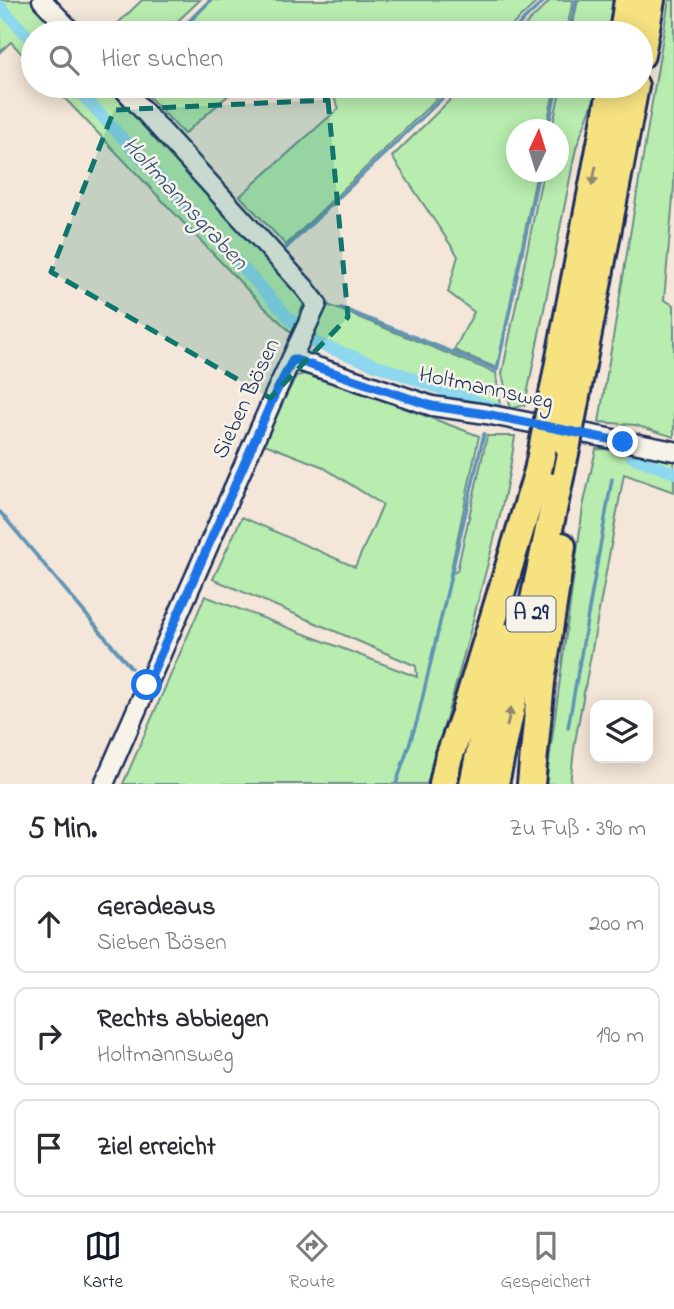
<!DOCTYPE html>
<html lang="de">
<meta charset="utf-8">
<style>
body{margin:0;font-family:"Indie Flower",sans-serif;background:#f2f2f3;color:#2b2b33}
.controls{position:absolute;right:21px;bottom:21px;display:grid;overflow:hidden;border-radius:14px;box-shadow:0 4px 18px #0003}
.controls button{width:63px;height:63px;display:grid;place-items:center;padding:0;border:0;border-bottom:2px solid #e1e1e2;background:#fff;color:#2b2b33;font:35px sans-serif}
.compass{position:absolute;left:506px;top:119px;width:63px;height:63px;border-radius:50%;background:#fff;box-shadow:0 4px 18px #0003;rotate:4deg}
.stop{position:absolute;width:21px;height:21px;margin:-16px;border:5px solid #1a73e8;border-radius:50%;background:#fff}
.stop.end{background:#1a73e8;border-color:#fff;box-shadow:0 2px 7px #0008}
.list{margin:0;padding:0;list-style:none}
h2{display:flex;justify-content:space-between;align-items:center;height:91px;margin:0;padding:0 28px;font-size:30px}
h2 small{font-size:23px;font-weight:400;color:#7c7c81}
.list li{display:grid;grid-template-columns:46px 1fr auto;gap:21px;align-items:center;box-sizing:border-box;height:98px;margin:0 14px 14px;padding:0 14px;border:2px solid #e1e1e2;border-radius:14px}
.list b{display:block;font-size:26px;white-space:nowrap}
.list p{margin:0;font-size:23px;white-space:nowrap;color:#7c7c81}
.list em{font-size:23px;font-style:normal;color:#7c7c81}
.icon{flex:none;width:38px;height:38px;fill:none;stroke:currentColor;stroke-width:2;stroke-linecap:round;stroke-linejoin:round}
.map{position:relative;flex:none;width:674px;height:784px;overflow:hidden}
.search{position:absolute;background:#fff;box-shadow:0 4px 18px #0003;left:21px;right:21px;top:21px;height:77px;display:flex;align-items:center;gap:18px;box-sizing:border-box;padding:0 24px;border-radius:38px;color:#7c7c81;font-size:26px}
.sheet{height:427px;background:#fff}
nav{display:flex;justify-content:space-around;align-items:center;box-sizing:border-box;height:98px;border-top:2px solid #e1e1e2;background:#fff;font-size:19px;color:#7c7c81}
nav a{display:grid;justify-items:center;gap:4px}
nav .on{color:#111827}
.map>svg:first-child{display:block}
</style>
<div class="map">
<svg width="674" height="784" viewBox="0 0 674 784">
<rect width="100%" height="100%" fill="#f4e6d8"/>
<filter id="ink" filterUnits="userSpaceOnUse"><feTurbulence type="fractalNoise" baseFrequency=".0143" numOctaves="2"/><feDisplacementMap in="SourceGraphic" scale="14" xChannelSelector="R" yChannelSelector="G"/><feConvolveMatrix kernelMatrix="1 2 1 2 8 2 1 2 1" color-interpolation-filters="sRGB"/></filter>
<g filter="url(#ink)">
<!-- green -->
<g fill="#b8edaf" stroke="#6a8e86" stroke-width="2">
<path d="M 0,0 L 33,0 L 63,33 L 33,33 L 33,66 L 11,42 L 0,52 Z"/>
<path d="M 142,0 L 200,0 L 165,33 L 108,33 Z"/>
<path d="M 212,0 L 539,0 L 504,33 L 179,33 Z"/>
<path d="M 551,0 L 573,0 L 566,33 L 517,33 Z"/>
<path d="M 578,0 L 613,0 L 608,33 L 571,33 Z"/>
<path d="M 669,0 L 674,0 L 674,186 L 664,300 L 674,305 L 674,437 L 635,425 L 599,422 Z"/>
<path d="M 53,86 L 111,86 L 305,300 L 292,333 L 261,304 Z"/>
<path d="M 139,86 L 239,86 L 184,134 Z"/>
<path d="M 328,86 L 450,86 L 286,245 L 240,196 L 339,108 Z"/>
<path d="M 464,86 L 555,86 L 546,129 L 516,130 L 516,172 L 537,172 L 497,368 L 454,350 L 474,312 L 448,292 L 458,256 L 392,157 Z"/>
<path d="M 561,86 L 599,86 L 576,148 L 525,405 L 511,409 L 502,374 L 543,172 L 558,172 L 558,130 L 552,129 Z"/>
<path d="M 328,305 L 496,373 L 500,406 L 316,338 L 312,330 Z"/>
<path d="M 311,373 L 479,436 L 450,574 L 457,571 L 487,436 L 515,436 C 508,489 494,541 480,593 C 464,657 446,721 427,784 L 123,784 L 205,596 L 417,677 L 416,666 L 213,579 L 242,517 L 355,567 L 383,505 L 321,466 L 262,443 L 296,376 Z"/>
<path d="M 596,449 L 630,450 L 674,459 L 674,492 L 624,474 L 575,742 L 570,784 L 546,784 L 583,507 Z"/>
</g>
<g fill="none" stroke-linecap="round" stroke-linejoin="round">
<!-- stream -->
<g stroke="#6094b5" stroke-width="3.5">
<path d="M 177,33 L 210,0"/>
<path d="M 510,33 L 545,0"/>
<path d="M 569,33 L 576,0"/>
<path d="M 548,130 L 557,86"/>
<path d="M 322,294 L 283,251 L 455,86"/>
<path d="M 341,308 L 497,370 L 539,172"/>
<path d="M 0,512 L 131,668"/>
<path d="M 568,728 L 612,479"/>
<path d="M 396,784 L 417,721 L 484,434"/>
</g>
<!-- canal -->
<g stroke="#8ed8ef" stroke-width="12">
<path d="M 0,6 L 33,42"/>
<path d="M 74,86 L 293,322"/>
<path d="M 313,342 L 499,410"/>
<path d="M 632,457 L 674,473"/>
</g>
<defs>
<g id="minor">
<path d="M 42,0 L 73,33"/>
<path d="M 293,359 L 432,406 L 486,414 L 674,451"/>
<path d="M 104,784 L 275,394 L 317,304 L 304,287 L 121,86"/>
</g>
<g id="highway">
<path d="M 623,33 L 628,0"/>
<path d="M 641,55 L 651,0"/>
<path d="M 577,391 L 635,86"/>
<path d="M 553,394 L 612,86"/>
<path d="M 443,784 L 448,760 L 464,716 L 538,471"/>
<path d="M 473,784 L 504,637"/>
<path d="M 495,784 L 567,444"/>
<path d="M 531,784 L 541,682 L 562,546"/>
</g>
</defs>
<!-- minor casing -->
<use href="#minor" stroke="#1b2f5e" stroke-width="23"/>
<!-- highway casing -->
<use href="#highway" stroke="#1b2f5e" stroke-width="32"/>
<!-- minor -->
<use href="#minor" stroke="#f7f3e8" stroke-width="18"/>
<!-- highway -->
<use href="#highway" stroke="#f7e281" stroke-width="26"/>
<defs>
<g id="highway-bridge">
<path d="M 567,444 L 577,391"/>
<path d="M 538,471 L 553,394"/>
</g>
</defs>
<!-- highway-bridge casing -->
<use href="#highway-bridge" stroke="#1b2f5e" stroke-width="32" stroke-linecap="butt"/>
<!-- highway-bridge -->
<use href="#highway-bridge" stroke="#f7e281" stroke-width="26"/>
</g>
<!-- one-way arrows -->
<defs><path id="oneway-solid" d="M-6-.8H1V-3.2L6.5 0L1 3.2V.8H-6Z" transform="scale(1.75)"/></defs>
<g fill="#898870">
<use href="#oneway-solid" transform="translate(594 176) rotate(101)"/>
<use href="#oneway-solid" transform="translate(509 717) rotate(-78)"/>
</g>
</g>
<g fill="none" stroke-linecap="round" stroke-linejoin="round" filter="url(#ink)">
<!-- route -->
<path stroke="#1a73e8" stroke-width="9" d="M 147,685 L 275,394 L 293,359 L 432,406 L 486,414 L 623,442"/>
</g>
<!-- marked area -->
<path fill="#0f766e" fill-opacity="0.2" stroke="#0f766e" stroke-width="5" stroke-dasharray="14 9" stroke-linejoin="round" d="M 328,100 L 348,317 L 270,398 L 51,272 L 114,110 Z"/>
<g text-anchor="middle" dominant-baseline="central" stroke-width="5" stroke-linejoin="round" paint-order="stroke">
<!-- shield labels -->
<rect fill="#f7f3e8" stroke="#5d6a87" stroke-width="2" x="506.5" y="596.5" width="49" height="35" rx="5"/>
<g font-size="21" font-weight="bold" fill="#1b2f5e">
<text x="531" y="614">A 29</text>
</g>
<!-- street labels -->
<g font-size="23" fill="#1b2f5e" stroke="#f7f3e8">
<text transform="translate(486 389) rotate(12)">Holtmannsweg</text>
<text transform="translate(247 399) rotate(-65)">Sieben Bösen</text>
</g>
<!-- water labels -->
<g font-size="24" font-style="italic" fill="#32517b" stroke="#f7f3e8">
<text transform="translate(184 204) rotate(47)">Holtmannsgraben</text>
</g>
</g>
</svg>
<div class="controls">
<button><svg class="icon" aria-label="layers" viewBox="0 0 24 24"><path d="M12 4l9 5-9 5-9-5zM3 14l9 5 9-5"/></svg></button>
</div>
<svg class="compass" viewBox="-18 -18 36 36"><path d="M0-13l5 13h-10z" fill="#e53935"/><path d="M0 13l5-13h-10z" fill="#7c7c81"/></svg>
<div class="stop" style="left:147px;top:685px"></div>
<div class="stop end" style="left:623px;top:442px"></div>
<div class="search"><svg class="icon" aria-label="search" viewBox="0 0 24 24"><circle cx="10" cy="10" r="6"/><path d="M15 15l6 6"/></svg>Hier suchen</div>
</div>
<section class="sheet">
<h2>5 Min.<small>Zu Fuß · 390 m</small></h2>
<ul class="list">
<li><svg class="icon" aria-label="ahead" viewBox="0 0 24 24"><path d="M12 20V5M6 11l6-6 6 6"/></svg><div><b>Geradeaus</b><p>Sieben Bösen</p></div><em>200 m</em></li>
<li><svg class="icon" aria-label="right" viewBox="0 0 24 24"><path d="M7 20v-9h11M14 6l5 5-5 5"/></svg><div><b>Rechts abbiegen</b><p>Holtmannsweg</p></div><em>190 m</em></li>
<li><svg class="icon" aria-label="arrive" viewBox="0 0 24 24"><path d="M6 21V4h12l-3 4 3 4H6"/></svg><div><b>Ziel erreicht</b></div></li>
</ul>
</section>
<nav>
<a class="on"><svg class="icon" aria-label="map" viewBox="0 0 24 24"><path d="M3 6l6-2 6 2 6-2v14l-6 2-6-2-6 2zM9 4v14M15 6v14"/></svg>Karte</a>
<a><svg class="icon" aria-label="directions" viewBox="0 0 24 24"><path d="M12 3l9 9-9 9-9-9zM9 14v-3h6M13 9l2 2-2 2"/></svg>Route</a>
<a><svg class="icon" aria-label="saved" viewBox="0 0 24 24"><path d="M7 4h10v16l-5-4-5 4z"/></svg>Gespeichert</a>
</nav>
